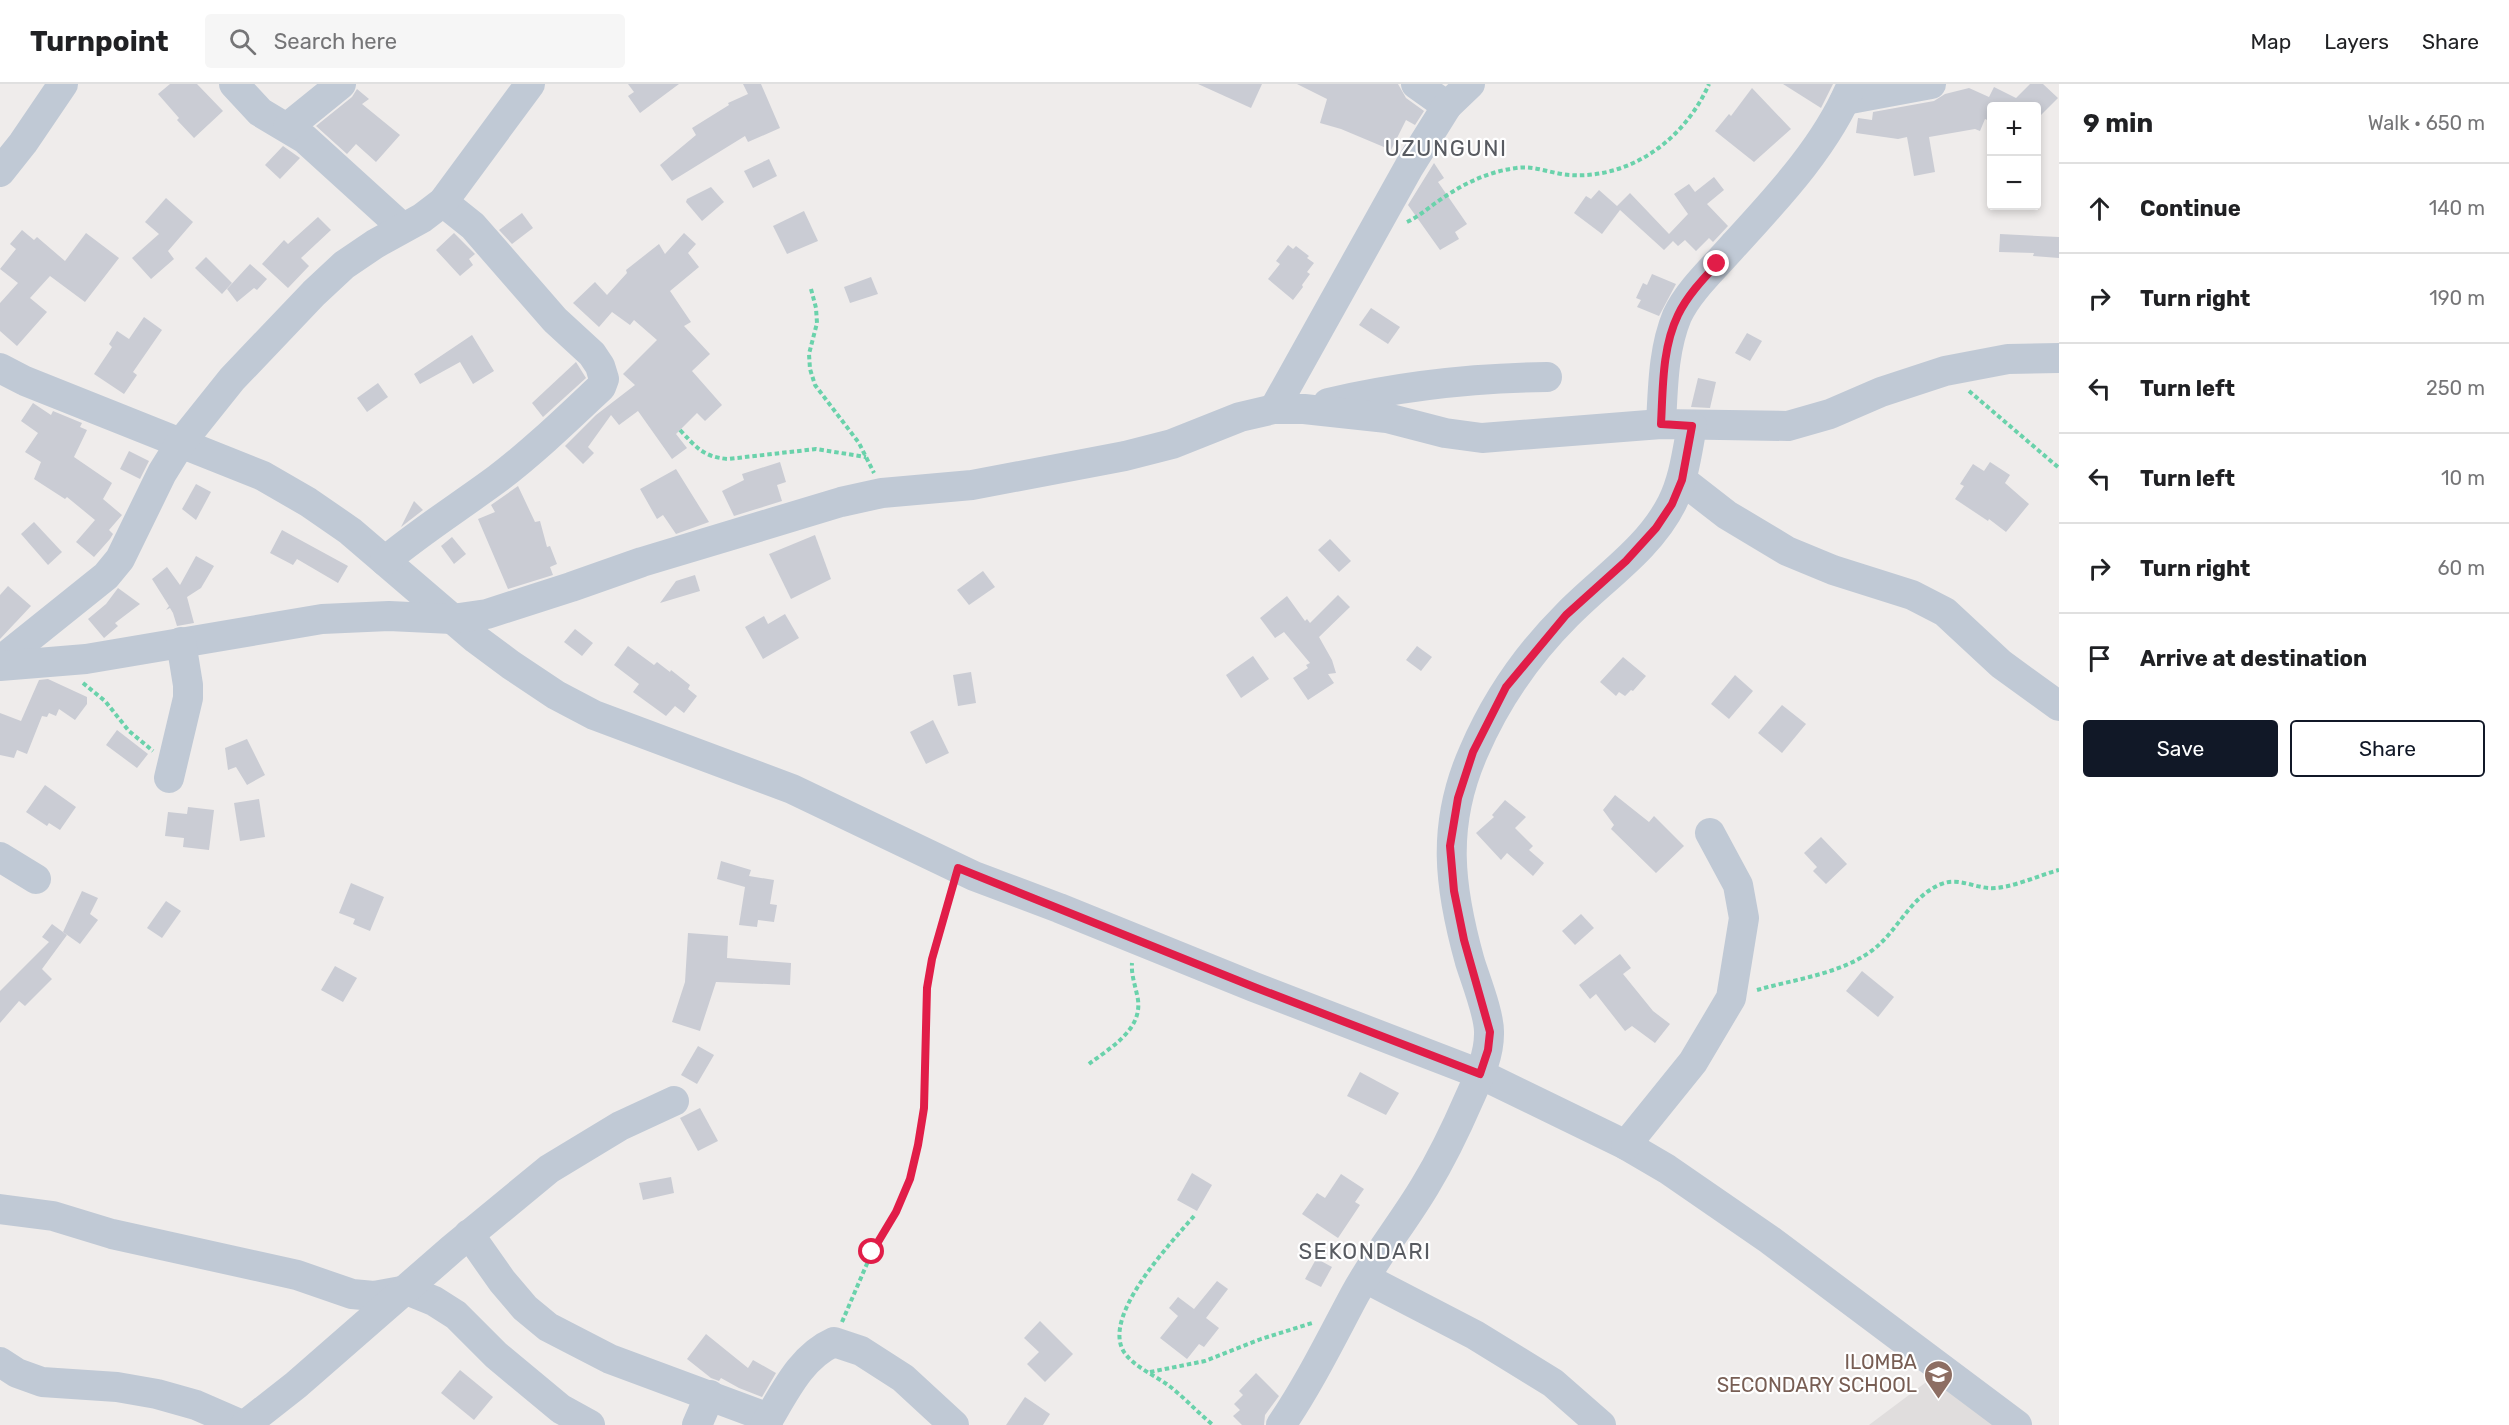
<!DOCTYPE html>
<meta charset="utf-8">
<style>
body{margin:0;font-family:Rubik,sans-serif;background:#f6f6f6;color:#202124}
.controls{position:absolute;right:18px;top:18px;display:grid;overflow:hidden;border-radius:6px;box-shadow:0 3px 9px #0003}
.controls button{width:54px;height:54px;display:grid;place-items:center;padding:0;border:0;border-bottom:2px solid #e0e0e0;background:#fff;color:#202124;font:30px sans-serif}
.stop{position:absolute;width:18px;height:18px;margin:-14px;border:4px solid #e11d48;border-radius:50%;background:#fff}
.stop.end{background:#e11d48;border-color:#fff;box-shadow:0 2px 6px #0008}
.list{margin:0;padding:0;list-style:none}
h2{display:flex;justify-content:space-between;align-items:center;height:78px;margin:0;padding:0 24px;font-size:26px}
h2 small{font-size:20px;font-weight:400;color:#757577}
.list li{display:grid;grid-template-columns:39px 1fr auto;gap:18px;align-items:center;box-sizing:border-box;height:90px;padding:0 24px;border-top:2px solid #e0e0e0}
.list b{display:block;font-size:22px;white-space:nowrap}
.list em{font-size:20px;font-style:normal;color:#757577}
.actions{display:flex;gap:12px;padding:18px 24px}
.actions a{flex:1;padding:14px 0;border:2px solid #111827;border-radius:6px;text-align:center;font-size:21px;color:#111827}
.actions .main{background:#111827;color:#fff}
.icon{flex:none;width:33px;height:33px;fill:none;stroke:currentColor;stroke-width:2;stroke-linecap:round;stroke-linejoin:round}
.map{position:relative;flex:none;width:2059px;height:1341px;overflow:hidden}
header{display:flex;align-items:center;gap:36px;box-sizing:border-box;height:84px;padding:0 30px;background:#fff;border-bottom:2px solid #e0e0e0}
header strong{font-size:28px}
nav{display:flex;gap:33px;margin-inline-start:auto;font-size:21px}
.search{width:420px;height:54px;background:#f6f6f6;display:flex;align-items:center;gap:15px;box-sizing:border-box;padding:0 21px;border-radius:6px;color:#757577;font-size:22px}
main{display:flex}
aside{flex:1;background:#fff}
.map>svg:first-child{display:block}
</style>
<header>
<strong>Turnpoint</strong>
<div class="search"><svg class="icon" aria-label="search" viewBox="0 0 24 24"><circle cx="10" cy="10" r="6"/><path d="M15 15l6 6"/></svg>Search here</div>
<nav><a>Map</a><a>Layers</a><a>Share</a></nav>
</header>
<main>
<div class="map">
<svg width="2059" height="1341" viewBox="0 0 2059 1341">
<rect width="100%" height="100%" fill="#efeceb"/>
<!-- education -->
<path fill="#e0dddd" d="M 1937,1290 L 2011,1341 L 1869,1341 Z"/>
<!-- building -->
<g fill="#caccd4">
<path d="M 170,0 L 197,0 L 223,27 L 194,54 L 177,36 L 179,34 L 158,10 Z"/>
<path d="M 628,0 L 679,0 L 640,29 L 628,12 L 634,8 Z"/>
<path d="M 743,0 L 761,0 L 780,44 L 748,58 L 745,52 L 672,97 L 660,81 L 696,51 L 692,44 L 729,21 L 728,19 L 748,10 Z"/>
<path d="M 1198,0 L 1262,0 L 1251,24 Z"/>
<path d="M 1297,0 L 1398,0 L 1406,14 L 1424,27 L 1415,41 L 1406,36 L 1391,66 L 1341,45 L 1320,39 L 1327,15 Z"/>
<path d="M 1783,0 L 1833,0 L 1821,24 Z"/>
<path d="M 2030,0 L 2043,0 L 2058,14 L 2041,31 L 2037,27 L 2037,22 L 1992,22 L 1992,38 L 1985,35 L 1980,47 L 1975,45 L 1929,53 L 1935,88 L 1914,92 L 1907,53 L 1898,55 L 1856,49 L 1858,34 L 1872,36 L 1873,28 L 1934,17 L 1945,10 L 1969,4 L 1989,13 L 1994,3 L 2016,14 Z"/>
<path d="M 1752,4 L 1791,45 L 1754,78 L 1715,47 L 1729,30 L 1731,32 Z"/>
<path d="M 357,5 L 369,15 L 362,20 L 400,51 L 376,78 L 356,60 L 347,70 L 316,42 L 352,13 Z"/>
<path d="M 283,62 L 300,74 L 280,95 L 265,81 Z"/>
<path d="M 769,75 L 777,92 L 753,104 L 744,87 Z"/>
<path d="M 1434,79 L 1444,94 L 1438,98 L 1467,140 L 1455,148 L 1459,155 L 1440,166 L 1408,121 Z"/>
<path d="M 1714,93 L 1724,106 L 1707,120 L 1728,142 L 1713,158 L 1709,154 L 1696,167 L 1685,156 L 1678,162 L 1673,157 L 1664,166 L 1620,126 L 1602,150 L 1574,129 L 1586,112 L 1591,115 L 1599,106 L 1617,122 L 1630,109 L 1669,150 L 1688,130 L 1674,110 L 1689,100 L 1695,108 Z"/>
<path d="M 711,103 L 724,118 L 702,137 L 686,118 L 687,115 Z"/>
<path d="M 166,114 L 193,138 L 168,167 L 174,175 L 151,195 L 132,174 L 159,150 L 145,138 Z"/>
<path d="M 804,127 L 818,157 L 787,170 L 773,142 Z"/>
<path d="M 522,129 L 533,144 L 512,160 L 499,146 Z"/>
<path d="M 318,133 L 331,146 L 301,174 L 309,182 L 288,204 L 262,180 L 284,156 L 288,160 Z"/>
<path d="M 22,146 L 34,156 L 37,153 L 65,177 L 86,149 L 119,174 L 85,218 L 50,192 L 30,214 L 47,228 L 17,262 L 0,247 L 0,219 L 18,199 L 0,185 L 16,165 L 10,160 Z"/>
<path d="M 454,149 L 475,170 L 469,175 L 473,181 L 460,192 L 436,166 Z"/>
<path d="M 684,149 L 696,160 L 688,169 L 699,183 L 670,207 L 691,238 L 684,242 L 710,270 L 692,287 L 722,321 L 705,337 L 697,329 L 676,350 L 687,364 L 672,375 L 638,327 L 619,341 L 611,331 L 588,363 L 594,369 L 583,380 L 565,362 L 596,331 L 635,301 L 623,290 L 657,256 L 634,236 L 630,241 L 612,228 L 599,243 L 573,219 L 595,198 L 607,211 L 627,189 L 626,186 L 659,160 L 665,170 Z"/>
<path d="M 2000,150 L 2059,153 L 2059,174 L 2033,172 L 2034,169 L 1999,168 Z"/>
<path d="M 1288,161 L 1293,165 L 1296,162 L 1309,172 L 1307,174 L 1314,179 L 1307,188 L 1310,190 L 1302,201 L 1303,203 L 1293,216 L 1268,195 L 1280,180 L 1276,177 Z"/>
<path d="M 206,173 L 232,199 L 222,210 L 195,184 Z"/>
<path d="M 250,180 L 267,195 L 257,206 L 254,204 L 237,218 L 227,205 Z"/>
<path d="M 1652,190 L 1676,200 L 1659,232 L 1637,223 L 1641,216 L 1636,214 L 1643,199 L 1647,201 Z"/>
<path d="M 871,193 L 878,210 L 850,219 L 844,203 Z"/>
<path d="M 1371,224 L 1400,243 L 1388,260 L 1359,241 Z"/>
<path d="M 144,233 L 162,246 L 133,288 L 137,291 L 124,310 L 94,290 L 112,263 L 109,260 L 117,247 L 129,255 Z"/>
<path d="M 1747,249 L 1762,257 L 1750,277 L 1735,269 Z"/>
<path d="M 472,251 L 494,287 L 473,300 L 460,278 L 420,300 L 414,290 Z"/>
<path d="M 576,278 L 586,294 L 543,333 L 532,319 Z"/>
<path d="M 1698,294 L 1716,298 L 1710,324 L 1691,323 Z"/>
<path d="M 378,299 L 388,313 L 367,328 L 357,314 Z"/>
<path d="M 33,319 L 51,331 L 53,327 L 82,339 L 80,343 L 87,346 L 74,373 L 112,399 L 103,415 L 122,431 L 109,446 L 113,450 L 110,455 L 94,473 L 76,458 L 95,436 L 67,413 L 65,415 L 34,395 L 41,378 L 25,368 L 38,349 L 21,337 Z"/>
<path d="M 129,367 L 149,377 L 140,395 L 120,385 Z"/>
<path d="M 780,378 L 786,398 L 777,401 L 782,417 L 734,432 L 722,407 L 744,396 L 742,390 Z"/>
<path d="M 1990,378 L 2010,391 L 2005,399 L 2029,420 L 2006,448 L 1989,435 L 1988,437 L 1955,415 L 1964,402 L 1960,400 L 1973,380 L 1984,387 Z"/>
<path d="M 676,385 L 709,438 L 676,450 L 663,431 L 657,435 L 640,405 Z"/>
<path d="M 196,400 L 211,408 L 196,436 L 182,425 Z"/>
<path d="M 518,402 L 535,438 L 540,437 L 547,463 L 550,462 L 557,480 L 550,483 L 553,491 L 508,505 L 478,435 L 495,428 L 491,421 Z"/>
<path d="M 414,417 L 423,426 L 401,443 Z"/>
<path d="M 34,438 L 62,468 L 48,481 L 21,450 Z"/>
<path d="M 282,446 L 348,482 L 338,499 L 297,475 L 293,481 L 270,469 Z"/>
<path d="M 815,451 L 831,495 L 791,515 L 769,470 Z"/>
<path d="M 452,453 L 466,470 L 454,480 L 441,462 Z"/>
<path d="M 1330,455 L 1351,477 L 1339,488 L 1318,466 Z"/>
<path d="M 196,472 L 214,482 L 201,504 L 187,513 L 194,539 L 177,542 L 173,529 L 170,524 L 166,526 L 169,522 L 152,495 L 167,483 L 180,501 Z"/>
<path d="M 983,487 L 995,503 L 969,521 L 957,506 Z"/>
<path d="M 695,491 L 700,507 L 660,519 L 676,497 Z"/>
<path d="M 8,502 L 31,522 L 0,555 L 0,511 Z"/>
<path d="M 118,504 L 140,520 L 115,539 L 118,542 L 104,554 L 88,535 L 106,520 Z"/>
<path d="M 1338,511 L 1350,523 L 1319,553 L 1332,576 L 1336,589 L 1328,590 L 1334,599 L 1308,616 L 1293,594 L 1308,584 L 1306,581 L 1310,579 L 1284,548 L 1275,554 L 1260,534 L 1287,512 L 1305,537 L 1307,535 L 1310,539 Z"/>
<path d="M 785,530 L 799,554 L 763,575 L 745,543 L 764,532 L 768,540 Z"/>
<path d="M 575,545 L 593,559 L 582,572 L 564,558 Z"/>
<path d="M 628,562 L 654,581 L 657,578 L 670,588 L 671,586 L 690,601 L 688,605 L 697,612 L 684,629 L 675,622 L 666,632 L 633,608 L 639,600 L 614,581 Z"/>
<path d="M 1417,562 L 1432,573 L 1421,587 L 1406,576 Z"/>
<path d="M 1253,572 L 1269,595 L 1241,614 L 1226,591 Z"/>
<path d="M 1623,573 L 1646,592 L 1633,607 L 1631,606 L 1625,612 L 1619,608 L 1616,612 L 1600,598 Z"/>
<path d="M 971,588 L 976,619 L 958,622 L 953,591 Z"/>
<path d="M 1735,591 L 1753,607 L 1729,635 L 1711,620 Z"/>
<path d="M 48,595 L 87,613 L 87,620 L 75,636 L 59,625 L 56,632 L 49,629 L 47,633 L 42,632 L 27,670 L 17,666 L 14,674 L 0,671 L 0,629 L 21,637 L 39,596 Z"/>
<path d="M 1782,621 L 1806,640 L 1782,669 L 1758,649 Z"/>
<path d="M 933,636 L 949,669 L 926,680 L 910,648 Z"/>
<path d="M 117,646 L 148,670 L 137,684 L 106,661 Z"/>
<path d="M 247,655 L 265,691 L 247,701 L 236,683 L 228,686 L 225,664 Z"/>
<path d="M 45,701 L 76,723 L 60,746 L 49,739 L 47,742 L 26,728 Z"/>
<path d="M 1615,711 L 1649,738 L 1654,732 L 1684,762 L 1656,789 L 1611,745 L 1614,741 L 1603,726 Z"/>
<path d="M 259,715 L 265,753 L 240,757 L 234,719 Z"/>
<path d="M 1505,716 L 1526,733 L 1515,744 L 1533,762 L 1529,766 L 1544,779 L 1533,792 L 1507,769 L 1501,776 L 1476,749 L 1494,733 L 1492,731 Z"/>
<path d="M 188,723 L 214,726 L 209,766 L 183,763 L 184,754 L 165,752 L 168,728 L 187,730 Z"/>
<path d="M 1821,753 L 1847,780 L 1826,800 L 1813,787 L 1817,783 L 1804,769 Z"/>
<path d="M 721,777 L 751,786 L 749,792 L 774,796 L 770,820 L 777,821 L 774,838 L 758,836 L 757,843 L 739,841 L 745,803 L 717,795 Z"/>
<path d="M 351,799 L 384,813 L 370,847 L 353,840 L 355,835 L 339,829 Z"/>
<path d="M 82,807 L 98,814 L 90,830 L 98,836 L 80,860 L 63,848 Z"/>
<path d="M 166,817 L 181,827 L 162,854 L 147,844 Z"/>
<path d="M 1581,830 L 1594,844 L 1575,861 L 1562,847 Z"/>
<path d="M 52,840 L 67,851 L 42,885 L 52,895 L 25,922 L 19,917 L 0,939 L 0,907 L 49,858 L 42,853 Z"/>
<path d="M 688,849 L 728,852 L 727,874 L 791,879 L 790,901 L 716,898 L 700,947 L 672,938 L 685,898 Z"/>
<path d="M 1620,870 L 1631,884 L 1623,890 L 1653,927 L 1670,940 L 1655,959 L 1632,942 L 1625,947 L 1596,910 L 1590,915 L 1579,901 Z"/>
<path d="M 335,882 L 357,894 L 343,918 L 321,906 Z"/>
<path d="M 1862,887 L 1894,913 L 1878,933 L 1846,907 Z"/>
<path d="M 698,962 L 714,971 L 697,1000 L 681,991 Z"/>
<path d="M 1360,988 L 1399,1009 L 1386,1031 L 1347,1012 Z"/>
<path d="M 700,1024 L 718,1057 L 698,1067 L 680,1034 Z"/>
<path d="M 1192,1089 L 1212,1101 L 1197,1127 L 1177,1116 Z"/>
<path d="M 1341,1090 L 1364,1105 L 1355,1118 L 1360,1121 L 1338,1154 L 1302,1130 L 1317,1109 L 1325,1114 Z"/>
<path d="M 671,1093 L 674,1109 L 643,1116 L 639,1099 Z"/>
<path d="M 1315,1177 L 1321,1177 L 1332,1183 L 1321,1203 L 1305,1195 Z"/>
<path d="M 1217,1197 L 1228,1205 L 1206,1234 L 1219,1244 L 1204,1263 L 1199,1260 L 1187,1275 L 1160,1254 L 1178,1232 L 1169,1224 L 1178,1213 L 1194,1225 Z"/>
<path d="M 1040,1237 L 1073,1270 L 1045,1298 L 1027,1280 L 1039,1268 L 1024,1254 Z"/>
<path d="M 706,1250 L 748,1284 L 753,1276 L 776,1289 L 762,1313 L 739,1304 L 721,1294 L 719,1297 L 711,1294 L 687,1275 Z"/>
<path d="M 460,1286 L 493,1313 L 474,1336 L 441,1309 Z"/>
<path d="M 1256,1289 L 1279,1312 L 1265,1331 L 1264,1341 L 1242,1341 L 1233,1332 L 1240,1326 L 1234,1320 L 1243,1311 L 1239,1307 Z"/>
<path d="M 1025,1313 L 1050,1330 L 1043,1341 L 1006,1341 Z"/>
</g>
<g fill="none" stroke-linecap="round" stroke-linejoin="round">
<!-- path -->
<g stroke="#6ad2ab" stroke-width="4" stroke-dasharray="4.5 3" stroke-linecap="butt">
<path d="M 1407,138 C 1418,133 1427,125 1437,118 C 1461,101 1486,88 1516,84 C 1534,81 1552,90 1570,91 C 1631,95 1685,55 1709,0"/>
<path d="M 811,205 L 816,224 L 817,239 L 809,270 L 810,285 L 815,301 L 859,359 L 874,389"/>
<path d="M 1969,307 L 2059,384"/>
<path d="M 680,346 C 696,363 703,373 728,375 L 816,365 L 866,373"/>
<path d="M 83,599 L 105,617 L 129,647 L 153,667"/>
<path d="M 1757,906 C 1795,895 1842,890 1874,865 C 1898,846 1910,814 1939,801 C 1956,793 1970,802 1988,804 C 2008,806 2039,791 2059,786"/>
<path d="M 1089,980 C 1110,964 1142,946 1138,916 C 1136,903 1131,892 1132,879"/>
<path d="M 1194,1132 C 1171,1159 1101,1232 1124,1268 C 1133,1282 1154,1291 1168,1301 C 1184,1313 1197,1328 1213,1341"/>
<path d="M 842,1238 L 872,1168 L 896,1128 L 910,1095 L 924,1024 L 927,904 L 932,875 L 951,806"/>
<path d="M 1150,1288 L 1205,1277 L 1261,1255 L 1312,1239"/>
</g>
<!-- minor -->
<g stroke="#c0c9d5" stroke-width="30">
<path d="M 234,0 L 260,28 L 305,55 L 403,144"/>
<path d="M 1416,0 L 1447,22"/>
<path d="M 1845,16 L 1931,0"/>
<path d="M 288,43 L 341,0"/>
<path d="M 0,88 L 23,59 L 63,0"/>
<path d="M 0,284 L 25,297 L 263,392 L 308,418 L 350,447 L 476,555 L 511,581 L 556,611 L 594,631 L 792,705 L 974,792 L 1059,824 L 1254,903 L 1480,990 L 1626,1061 L 1667,1085 L 1770,1156 L 2017,1341"/>
<path d="M 1328,319 C 1400,302 1472,294 1547,293"/>
<path d="M 1274,325 L 1409,83 L 1447,22 L 1470,0"/>
<path d="M 1661,340 C 1663,304 1663,266 1677,232 C 1689,206 1715,183 1734,161 C 1778,113 1827,61 1852,0"/>
<path d="M 1682,396 L 1727,431 L 1787,467 L 1833,486 L 1912,511 L 1945,528 L 2001,580 L 2059,622"/>
<path d="M 385,477 C 421,447 459,423 497,395 C 534,367 567,335 601,303 L 604,295 L 600,282 L 592,270 L 555,236 L 473,142 L 443,118"/>
<path d="M 0,577 L 106,492 L 120,475 L 162,389 L 180,360 L 232,295 L 314,209 L 344,181 L 375,160 L 422,134 L 443,118 L 530,0"/>
<path d="M 0,582 L 86,575 L 322,535 L 389,532 L 452,535 L 487,530 L 571,503 L 642,478 L 841,418 L 882,409 L 972,401 L 1125,372 L 1172,360 L 1240,333 L 1274,325 L 1304,325 L 1387,334 L 1445,349 L 1482,354 L 1661,340 L 1788,342 L 1830,330 L 1881,308 L 1945,287 L 2008,275 L 2059,274"/>
<path d="M 169,694 L 188,614 L 188,601 L 181,558"/>
<path d="M 0,773 L 36,795"/>
<path d="M 1626,1061 L 1693,978 L 1731,914 L 1744,834 L 1738,801 L 1710,749"/>
<path d="M 0,1125 L 53,1132 L 112,1150 L 297,1191 L 352,1210 L 374,1212 L 407,1206 L 434,1217 L 456,1231 L 496,1271 L 561,1325 L 590,1341"/>
<path d="M 469,1150 L 502,1197 L 525,1224 L 548,1243 L 610,1275 L 769,1334"/>
<path d="M 1365,1194 L 1475,1251 L 1553,1299 L 1601,1341"/>
<path d="M 0,1278 L 17,1289 L 42,1298 L 117,1303 L 157,1310 L 196,1321 L 242,1341"/>
<path d="M 245,1341 L 296,1301 L 453,1164 L 549,1085 L 620,1042 L 674,1017"/>
<path d="M 697,1341 L 710,1311"/>
<path d="M 765,1341 C 784,1310 800,1273 834,1258 L 861,1267 L 903,1294 L 954,1341"/>
<path d="M 1281,1341 C 1309,1300 1331,1255 1354,1212 C 1375,1173 1403,1139 1425,1102 C 1442,1074 1456,1045 1469,1015 C 1478,995 1489,973 1489,950 C 1490,932 1476,897 1470,878 C 1449,803 1441,741 1474,667 C 1496,616 1528,570 1567,531 C 1602,495 1649,465 1672,419 C 1684,395 1687,368 1692,342"/>
</g>
</g>
<g fill="none" stroke-linecap="round" stroke-linejoin="round">
<!-- route -->
<path stroke="#e11d48" stroke-width="8" d="M 872,1168 L 896,1128 L 910,1095 L 918,1061 L 924,1024 L 927,904 L 932,875 L 958,784 L 1254,903 L 1480,990 L 1488,966 L 1490,948 L 1464,856 L 1454,807 L 1450,762 L 1458,714 L 1473,668 L 1506,603 L 1566,531 L 1626,477 L 1656,444 L 1672,420 L 1682,396 L 1692,342 L 1661,340 C 1663,304 1662,264 1678,231 C 1687,212 1703,195 1717,180"/>
</g>
<!-- icons -->
<defs>
<symbol id="school-pin" viewBox="-11 -11 22 30"><path d="M0 17L-7.5 6A9.5 9.5 0 1 1 7.5 6Z" fill="#8d6e63" stroke="#fff"/><path d="M0-5L7-2L0 1L-7-2ZM-4 1L0 2.5L4 1V4Q0 6-4 4Z" fill="#fff"/></symbol>
</defs>
<g fill-rule="evenodd">
<use href="#school-pin" x="1922" y="1274" width="33" height="45"/>
</g>
<g text-anchor="middle" dominant-baseline="central" stroke-width="4.5" stroke-linejoin="round" paint-order="stroke">
<!-- education labels -->
<g font-size="20" fill="#785e54" stroke="#fff" text-anchor="end">
<text x="1917" y="1278">ILOMBA<tspan x="1917" dy="23">SECONDARY SCHOOL</tspan></text>
</g>
<!-- quarter labels -->
<g font-size="22" letter-spacing="1.5" fill="#585b61" stroke="#fff">
<text x="1446" y="64">UZUNGUNI</text>
<text x="1365" y="1167">SEKONDARI</text>
</g>
</g>
</svg>
<div class="controls">
<button>+</button>
<button>−</button>
</div>
<div class="stop" style="left:872px;top:1168px"></div>
<div class="stop end" style="left:1717px;top:180px"></div>
</div>
<aside>
<h2>9 min<small>Walk · 650 m</small></h2>
<ul class="list">
<li><svg class="icon" aria-label="ahead" viewBox="0 0 24 24"><path d="M12 20V5M6 11l6-6 6 6"/></svg><div><b>Continue</b></div><em>140 m</em></li>
<li><svg class="icon" aria-label="right" viewBox="0 0 24 24"><path d="M7 20v-9h11M14 6l5 5-5 5"/></svg><div><b>Turn right</b></div><em>190 m</em></li>
<li><svg class="icon" aria-label="left" viewBox="0 0 24 24"><path d="M17 20v-9H6M10 6l-5 5 5 5"/></svg><div><b>Turn left</b></div><em>250 m</em></li>
<li><svg class="icon" aria-label="left" viewBox="0 0 24 24"><path d="M17 20v-9H6M10 6l-5 5 5 5"/></svg><div><b>Turn left</b></div><em>10 m</em></li>
<li><svg class="icon" aria-label="right" viewBox="0 0 24 24"><path d="M7 20v-9h11M14 6l5 5-5 5"/></svg><div><b>Turn right</b></div><em>60 m</em></li>
<li><svg class="icon" aria-label="arrive" viewBox="0 0 24 24"><path d="M6 21V4h12l-3 4 3 4H6"/></svg><div><b>Arrive at destination</b></div></li>
</ul>
<div class="actions"><a class="main">Save</a><a>Share</a></div>
</aside>
</main>
